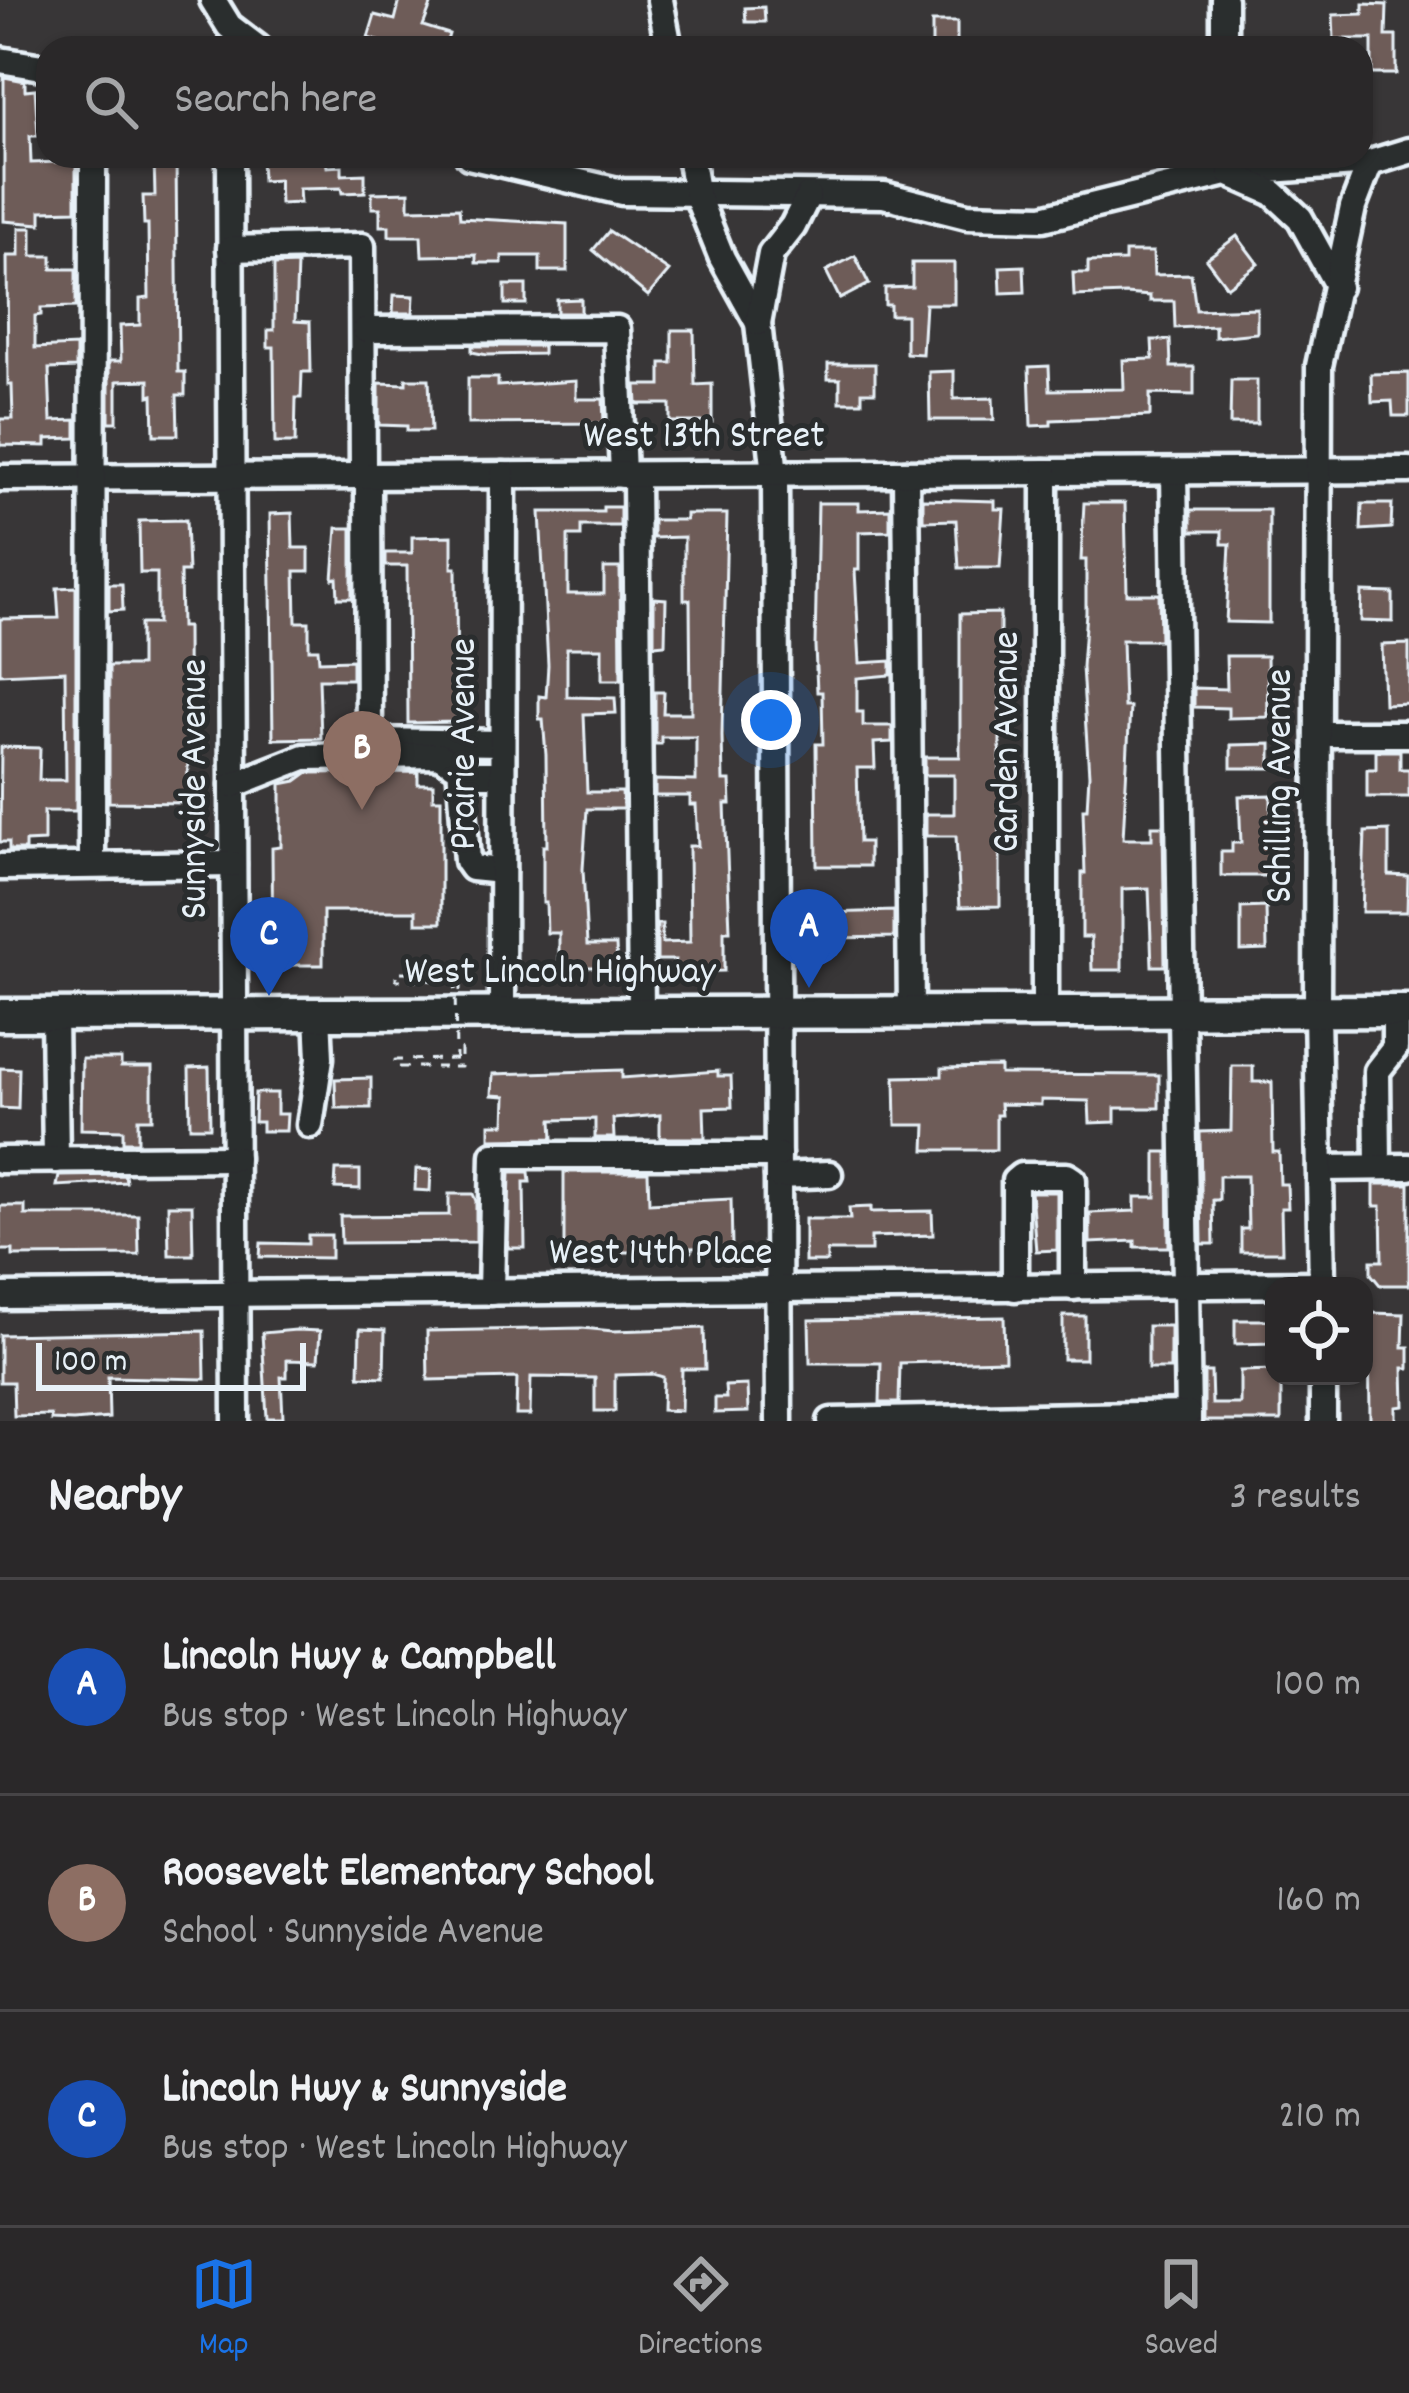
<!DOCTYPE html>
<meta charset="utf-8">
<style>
body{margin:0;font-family:Dekko,sans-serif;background:#323031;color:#f1f3f6}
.controls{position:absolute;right:36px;bottom:36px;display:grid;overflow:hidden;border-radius:24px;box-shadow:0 3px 9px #0004}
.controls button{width:108px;height:108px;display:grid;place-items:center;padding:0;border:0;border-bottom:3px solid #464446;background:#2a2829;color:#f1f3f6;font:60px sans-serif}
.scale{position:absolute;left:36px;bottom:30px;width:270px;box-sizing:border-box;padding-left:12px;border:6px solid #e8f1f8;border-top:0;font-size:33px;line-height:42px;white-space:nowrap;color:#e8f1f8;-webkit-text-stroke:9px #2a2d2e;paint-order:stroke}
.you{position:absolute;left:771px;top:720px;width:42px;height:42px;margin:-30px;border:9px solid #fff;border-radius:50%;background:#1a73e8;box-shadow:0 0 0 18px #1a73e833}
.badge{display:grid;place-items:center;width:78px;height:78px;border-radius:50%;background:#1a73e8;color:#fff;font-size:39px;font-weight:700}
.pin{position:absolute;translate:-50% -99px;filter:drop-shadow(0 3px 6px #0008)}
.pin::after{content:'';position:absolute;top:63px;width:42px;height:36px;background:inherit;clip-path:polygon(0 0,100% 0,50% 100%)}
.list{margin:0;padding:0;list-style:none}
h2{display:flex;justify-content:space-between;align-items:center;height:156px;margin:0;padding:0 48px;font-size:51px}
h2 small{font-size:39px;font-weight:400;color:#a5a6a8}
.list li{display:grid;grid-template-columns:78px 1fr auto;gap:36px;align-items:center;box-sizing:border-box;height:216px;padding:0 48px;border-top:3px solid #464446}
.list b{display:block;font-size:45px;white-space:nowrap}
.list p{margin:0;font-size:39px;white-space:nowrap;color:#a5a6a8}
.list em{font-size:39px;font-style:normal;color:#a5a6a8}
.icon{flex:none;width:66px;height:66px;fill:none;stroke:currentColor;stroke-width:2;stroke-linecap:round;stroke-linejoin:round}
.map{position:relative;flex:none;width:1409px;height:1421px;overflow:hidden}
.search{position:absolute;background:#2a2829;box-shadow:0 3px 9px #0004;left:36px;right:36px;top:36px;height:132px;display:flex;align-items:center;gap:30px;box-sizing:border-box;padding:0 42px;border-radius:36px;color:#a5a6a8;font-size:45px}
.sheet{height:804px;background:#2a2829}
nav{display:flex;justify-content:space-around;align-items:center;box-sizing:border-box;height:168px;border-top:3px solid #464446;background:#2a2829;font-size:33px;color:#a5a6a8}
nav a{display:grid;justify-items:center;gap:6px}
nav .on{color:#1a73e8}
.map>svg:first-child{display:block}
</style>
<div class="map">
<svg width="1409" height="1421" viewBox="0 0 1409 1421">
<rect width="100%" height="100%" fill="#383637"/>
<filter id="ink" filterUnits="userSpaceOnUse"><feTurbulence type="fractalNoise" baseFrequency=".00833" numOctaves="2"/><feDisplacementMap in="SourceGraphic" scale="24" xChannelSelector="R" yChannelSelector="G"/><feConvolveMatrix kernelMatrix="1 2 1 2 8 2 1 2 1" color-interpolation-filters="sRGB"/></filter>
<g filter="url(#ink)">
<!-- building -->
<g fill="#6e5b59" stroke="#e8f1f8" stroke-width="3">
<path d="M 400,0 L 433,0 L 423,26 L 449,34 L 445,48 L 401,48 L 368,38 L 375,15 L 395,20 Z"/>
<path d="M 1363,4 L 1387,5 L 1386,36 L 1396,36 L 1396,74 L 1372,74 L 1372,39 L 1334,39 L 1333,15 L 1363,14 Z"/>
<path d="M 764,7 L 765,22 L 746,22 L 745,8 Z"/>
<rect x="932" y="22" width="25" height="23"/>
<path d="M 4,77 L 25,81 L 25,90 L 35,89 L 38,136 L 30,136 L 31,163 L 61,162 L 61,156 L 76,156 L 76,210 L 41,211 L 41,224 L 4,221 Z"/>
<path d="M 154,156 L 176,156 L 178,372 L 185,372 L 185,395 L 177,395 L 178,435 L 154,435 L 153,395 L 149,396 L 149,380 L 117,381 L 117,422 L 109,422 L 109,361 L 121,361 L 120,326 L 140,325 L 140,299 L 149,298 L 148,224 L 144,224 L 143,196 L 155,196 Z"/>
<path d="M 261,156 L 326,160 L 327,167 L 342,166 L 342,175 L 365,174 L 365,192 L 342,193 L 341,188 L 299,189 L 300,203 L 280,204 L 279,180 L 262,181 Z"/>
<path d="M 409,192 L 409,209 L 459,208 L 460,218 L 567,224 L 567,271 L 540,271 L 540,256 L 502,256 L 502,263 L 476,263 L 476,255 L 422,256 L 421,236 L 389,236 L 389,226 L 380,226 L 380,208 L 372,208 L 372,193 Z"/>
<path d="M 19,228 L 32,228 L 32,256 L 52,256 L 52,269 L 76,269 L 76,307 L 41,308 L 41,315 L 35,316 L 35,348 L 76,346 L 76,368 L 49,369 L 51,421 L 76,420 L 76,438 L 46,439 L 46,446 L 0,445 L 0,419 L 13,419 L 12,385 L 8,385 L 7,256 L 19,256 Z"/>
<path d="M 609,231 L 669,271 L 648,296 L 593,250 Z"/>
<path d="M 1237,236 L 1258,264 L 1227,287 L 1206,259 Z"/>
<path d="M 1125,252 L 1153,252 L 1154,275 L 1191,274 L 1196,310 L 1257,308 L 1257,333 L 1215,337 L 1215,326 L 1175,328 L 1174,301 L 1150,301 L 1150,296 L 1125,294 L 1074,296 L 1073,273 L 1088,273 L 1088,262 L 1125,261 Z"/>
<path d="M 855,256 L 869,284 L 840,299 L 826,271 Z"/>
<path d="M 912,263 L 954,263 L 954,304 L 925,304 L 922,354 L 906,353 L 906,315 L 890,315 L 890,305 L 885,305 L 885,288 L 912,287 Z"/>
<path d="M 297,264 L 295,321 L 310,322 L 311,372 L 302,372 L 301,398 L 296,398 L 295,443 L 275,443 L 274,347 L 268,347 L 268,330 L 274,330 L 274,265 Z"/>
<path d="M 1024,266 L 1025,292 L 1001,293 L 1000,267 Z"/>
<rect x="505" y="285" width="21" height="19"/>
<path d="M 394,295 L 414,296 L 413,313 L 393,313 Z"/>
<path d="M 581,299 L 581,313 L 557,313 L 557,300 Z"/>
<path d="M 672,330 L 694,330 L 695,385 L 712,384 L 712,422 L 670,422 L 670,404 L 637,404 L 636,385 L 661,385 L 661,363 L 672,363 Z"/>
<path d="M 1152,340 L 1170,340 L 1171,367 L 1194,367 L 1194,395 L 1150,394 L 1150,416 L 1051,420 L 1051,425 L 1031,426 L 1029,367 L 1049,366 L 1050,390 L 1124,389 L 1123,360 L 1153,359 Z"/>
<path d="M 472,346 L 543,346 L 543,354 L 487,355 L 472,352 Z"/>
<path d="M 828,364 L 875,364 L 875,392 L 862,392 L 862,402 L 840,402 L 840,379 L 828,379 Z"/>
<path d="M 954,371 L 954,399 L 993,398 L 994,420 L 930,420 L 929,372 Z"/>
<path d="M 1409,373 L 1409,416 L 1393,416 L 1392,401 L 1372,402 L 1371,374 Z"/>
<path d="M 468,378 L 498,378 L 498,386 L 576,381 L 576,399 L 603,399 L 604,423 L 468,424 Z"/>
<path d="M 406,379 L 429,379 L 431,431 L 407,431 L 407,426 L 379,425 L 379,383 L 406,384 Z"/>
<path d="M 1231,380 L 1257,380 L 1257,424 L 1230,424 Z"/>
<path d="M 923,499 L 995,501 L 995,509 L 1004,509 L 1000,568 L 959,568 L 956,520 L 923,521 Z"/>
<path d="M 818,503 L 859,503 L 859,510 L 890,509 L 890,531 L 859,532 L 859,570 L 855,570 L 860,663 L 891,661 L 891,675 L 857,678 L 857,712 L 863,712 L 863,726 L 892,726 L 892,742 L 874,743 L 875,768 L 857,768 L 859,842 L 869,842 L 869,866 L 817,866 L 816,744 L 823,744 L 822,692 L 817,692 L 815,646 Z"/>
<path d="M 1084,503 L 1125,503 L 1127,594 L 1159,594 L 1160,640 L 1122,640 L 1124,707 L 1130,707 L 1123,839 L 1152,839 L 1152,826 L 1163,826 L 1165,966 L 1152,966 L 1149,888 L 1122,889 L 1122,970 L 1092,970 L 1091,937 L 1082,937 L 1082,873 L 1085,873 L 1083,809 L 1087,809 L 1089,775 L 1082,667 L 1086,612 L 1086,560 L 1081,560 Z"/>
<path d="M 1362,504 L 1392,504 L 1391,528 L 1361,530 Z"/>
<path d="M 603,507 L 620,507 L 620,526 L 581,526 L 581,536 L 568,536 L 568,594 L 604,594 L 604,568 L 620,568 L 621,680 L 602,680 L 602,648 L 567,648 L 567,697 L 615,698 L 616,713 L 584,714 L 587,792 L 622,792 L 623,809 L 587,809 L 583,869 L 587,945 L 616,945 L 617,967 L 559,967 L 559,933 L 547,933 L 546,903 L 543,903 L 543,846 L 547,846 L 546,755 L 543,719 L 539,719 L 539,696 L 546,697 L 548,665 L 540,512 L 603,512 Z"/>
<path d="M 1191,510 L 1269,510 L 1269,623 L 1226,622 L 1230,544 L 1222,544 L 1222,531 L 1191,531 Z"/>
<path d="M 292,513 L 293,548 L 309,548 L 309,571 L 295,571 L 296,622 L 309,622 L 309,649 L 318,649 L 319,661 L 352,660 L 352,679 L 319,679 L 321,738 L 273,739 L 270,514 Z"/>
<path d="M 686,514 L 727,514 L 722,736 L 723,781 L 730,781 L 731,804 L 725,804 L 730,931 L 724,931 L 724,971 L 675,972 L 675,960 L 657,960 L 657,924 L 662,924 L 662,943 L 690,942 L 689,846 L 698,846 L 696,805 L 690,805 L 690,796 L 655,796 L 655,780 L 696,781 L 696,737 L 661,737 L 661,744 L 655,744 L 655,692 L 664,692 L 663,713 L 691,713 L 690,600 L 684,600 L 684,537 L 653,538 L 653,520 L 686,520 Z"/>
<path d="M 186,520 L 188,572 L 180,572 L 181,627 L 187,627 L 188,803 L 109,802 L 109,666 L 140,666 L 140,624 L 157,624 L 157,573 L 140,573 L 139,521 Z"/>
<path d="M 337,528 L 352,528 L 352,598 L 338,598 L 337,578 L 333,579 Z"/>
<path d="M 452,536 L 452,568 L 456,568 L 457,722 L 408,723 L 407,566 L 385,566 L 385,553 L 412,553 L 412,537 Z"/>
<path d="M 109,584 L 122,584 L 123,610 L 109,611 Z"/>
<path d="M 76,587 L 76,811 L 44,811 L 44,841 L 25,842 L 25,850 L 9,850 L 9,842 L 0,842 L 1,747 L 40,748 L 39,780 L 66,780 L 65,671 L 0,674 L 0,619 L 59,618 L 57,588 Z"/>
<path d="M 1362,592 L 1393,593 L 1393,622 L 1361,621 Z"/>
<path d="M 654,598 L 666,599 L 665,644 L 654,645 Z"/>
<path d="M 1000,613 L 1000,906 L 960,907 L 956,836 L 926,836 L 926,814 L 954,814 L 954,775 L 925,775 L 925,757 L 960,757 L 960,614 Z"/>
<path d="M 1409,644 L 1409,703 L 1384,704 L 1382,645 Z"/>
<path d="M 1226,656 L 1267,656 L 1268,717 L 1228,718 L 1228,708 L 1194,707 L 1194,688 L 1227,689 Z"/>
<path d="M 1271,744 L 1271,768 L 1231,768 L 1231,745 Z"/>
<path d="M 1376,751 L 1400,751 L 1400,769 L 1409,769 L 1409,797 L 1367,797 L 1367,769 L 1376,769 Z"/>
<path d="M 418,772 L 418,784 L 433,784 L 433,799 L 441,799 L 441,923 L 416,923 L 416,911 L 323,911 L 323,965 L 273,965 L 272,848 L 281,847 L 281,784 L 296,781 L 307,773 Z"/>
<path d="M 1271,795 L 1271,876 L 1221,876 L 1221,852 L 1232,852 L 1232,843 L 1241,843 L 1239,796 Z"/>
<path d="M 1389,831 L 1389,875 L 1408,876 L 1407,912 L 1362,912 L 1365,832 Z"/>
<path d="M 1266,907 L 1267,950 L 1241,951 L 1241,908 Z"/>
<path d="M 894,911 L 894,937 L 829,938 L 829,913 Z"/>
<path d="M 82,1059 L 121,1059 L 121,1067 L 152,1067 L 152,1119 L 138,1119 L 138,1142 L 123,1142 L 123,1130 L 81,1129 Z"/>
<path d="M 1232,1066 L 1253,1066 L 1253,1082 L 1272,1082 L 1273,1152 L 1279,1152 L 1280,1184 L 1287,1184 L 1288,1208 L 1281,1208 L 1282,1252 L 1241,1252 L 1241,1229 L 1248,1229 L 1247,1176 L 1219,1176 L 1219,1200 L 1213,1200 L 1214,1244 L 1202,1244 L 1200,1132 L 1231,1131 Z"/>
<path d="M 209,1067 L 210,1127 L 190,1127 L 189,1068 Z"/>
<path d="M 1000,1067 L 1000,1074 L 1159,1075 L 1159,1108 L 1115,1108 L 1115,1122 L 1090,1123 L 1089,1101 L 1041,1100 L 1041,1105 L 1000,1104 L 1001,1115 L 996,1115 L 996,1150 L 925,1150 L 926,1125 L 896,1125 L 895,1077 L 942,1076 L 942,1068 Z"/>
<path d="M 0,1068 L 19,1069 L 18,1109 L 0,1108 Z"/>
<path d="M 622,1070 L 622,1078 L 718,1071 L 718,1076 L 731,1076 L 732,1107 L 704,1108 L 705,1138 L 660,1138 L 660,1115 L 613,1119 L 614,1138 L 595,1138 L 595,1119 L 552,1120 L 553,1138 L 490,1139 L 490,1124 L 505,1124 L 506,1096 L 492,1095 L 493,1074 Z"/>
<path d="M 371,1078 L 371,1108 L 336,1108 L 335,1079 Z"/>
<path d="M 255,1093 L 277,1093 L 277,1114 L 287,1114 L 286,1131 L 262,1131 L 262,1122 L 254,1122 Z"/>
<path d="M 1156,1152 L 1168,1152 L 1169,1247 L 1135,1247 L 1135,1241 L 1090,1243 L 1090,1213 L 1135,1211 L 1135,1197 L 1156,1197 Z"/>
<path d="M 416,1169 L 431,1170 L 430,1191 L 415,1190 Z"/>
<path d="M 336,1170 L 360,1170 L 360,1189 L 335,1188 Z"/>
<path d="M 510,1172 L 529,1172 L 530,1182 L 524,1182 L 525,1248 L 508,1248 Z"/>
<path d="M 564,1172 L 648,1172 L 649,1203 L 731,1199 L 732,1247 L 691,1248 L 691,1252 L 564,1252 Z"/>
<path d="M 125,1175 L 126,1182 L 57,1186 L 59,1176 Z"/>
<path d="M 1374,1184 L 1409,1184 L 1409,1285 L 1380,1285 L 1371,1274 L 1371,1261 L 1382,1261 L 1381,1206 L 1374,1206 Z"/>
<path d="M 1031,1192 L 1057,1192 L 1057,1250 L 1036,1251 Z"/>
<path d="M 449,1194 L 473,1194 L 476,1201 L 476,1242 L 341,1243 L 340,1216 L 449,1215 Z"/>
<path d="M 168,1205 L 192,1205 L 193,1255 L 169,1255 Z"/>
<path d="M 0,1206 L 25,1206 L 25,1215 L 138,1215 L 139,1255 L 13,1256 L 13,1250 L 0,1250 Z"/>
<path d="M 871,1207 L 871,1212 L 932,1211 L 933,1235 L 871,1237 L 871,1251 L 827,1251 L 827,1262 L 805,1262 L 805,1219 L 850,1219 L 849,1208 Z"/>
<path d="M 308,1235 L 331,1235 L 331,1258 L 260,1257 L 261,1243 L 308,1244 Z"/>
<path d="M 1369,1313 L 1404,1314 L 1403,1347 L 1409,1347 L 1409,1368 L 1403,1368 L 1404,1406 L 1396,1407 L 1396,1421 L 1370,1421 Z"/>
<rect x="1063" y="1316" width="22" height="43"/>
<path d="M 1004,1317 L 1005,1360 L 900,1363 L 899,1403 L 880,1403 L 881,1363 L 810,1363 L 809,1320 Z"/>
<path d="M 1235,1320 L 1274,1320 L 1274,1343 L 1235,1344 Z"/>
<rect x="1148" y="1326" width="22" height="43"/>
<path d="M 582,1328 L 613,1331 L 704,1328 L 705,1369 L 682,1369 L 681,1411 L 662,1410 L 663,1377 L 653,1374 L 615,1375 L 615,1411 L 595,1411 L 595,1378 L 531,1377 L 530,1415 L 516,1415 L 517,1378 L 428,1380 L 427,1331 Z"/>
<path d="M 360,1329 L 385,1330 L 384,1377 L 359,1376 Z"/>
<path d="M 296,1330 L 320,1331 L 318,1361 L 287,1360 L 287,1377 L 281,1377 L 283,1418 L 267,1418 L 262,1333 Z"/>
<path d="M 204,1331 L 205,1379 L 108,1377 L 109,1418 L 73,1421 L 51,1420 L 51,1415 L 14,1416 L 13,1382 L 0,1382 L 0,1335 Z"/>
<path d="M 1274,1370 L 1274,1376 L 1281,1376 L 1281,1421 L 1204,1421 L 1204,1372 L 1211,1372 L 1212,1404 L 1240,1404 L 1240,1371 Z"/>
<path d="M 747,1385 L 748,1412 L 715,1413 L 715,1398 L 726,1398 L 725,1386 Z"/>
</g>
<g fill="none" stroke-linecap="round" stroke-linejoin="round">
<defs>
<g id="minor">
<path d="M 213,0 L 229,26 L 258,48"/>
<path d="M 660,0 L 669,48"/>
<path d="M 1224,0 L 1224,48"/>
<path d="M 0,60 L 48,68"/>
<path d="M 230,156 L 236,1421"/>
<path d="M 469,156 L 622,192 L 884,195 L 967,216 L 1043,218 L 1226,173 L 1370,163 L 1409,151"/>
<path d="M 690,156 L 697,196 L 722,258 L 758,323 L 775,474 L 779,1421"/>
<path d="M 1230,174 L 1273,193 L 1300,218 L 1338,287"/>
<path d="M 230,249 L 362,246 L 363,476"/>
<path d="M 758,323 L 771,254 L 793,226 L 808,196"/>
<path d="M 365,330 L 617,329 L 623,475"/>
<path d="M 1174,472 L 1188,1421"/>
<path d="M 906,473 L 911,1013"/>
<path d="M 636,475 L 641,1013"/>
<path d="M 368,476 L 369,741 L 502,743"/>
<path d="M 0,478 L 1409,470"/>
<path d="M 1318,734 L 1409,734"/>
<path d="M 460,765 L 467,861 L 472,868 L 502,871"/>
<path d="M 233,785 L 304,757 L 438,755 L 471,774 L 502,774"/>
<path d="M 92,865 L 93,156"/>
<path d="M 0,867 L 233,864"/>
<path d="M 1045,1012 L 1045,472"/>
<path d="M 502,1013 L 503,475"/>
<path d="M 54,1015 L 56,1160"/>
<path d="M 310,1125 L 320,1058 L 318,1014"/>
<path d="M 0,1160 L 235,1158"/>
<path d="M 1378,1167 L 1377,1071 L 1395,1048 L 1395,1011"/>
<path d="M 1320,1168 L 1409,1167"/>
<path d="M 778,1176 L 829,1174"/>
<path d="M 1322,1286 L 1317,1011 L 1319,366 L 1353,207 L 1370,163"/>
<path d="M 1015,1288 L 1015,1181 L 1021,1176 L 1067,1176 L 1073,1180 L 1073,1287"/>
<path d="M 491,1292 L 494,1155 L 778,1155"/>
<path d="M 0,1296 L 1322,1284"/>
<path d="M 1323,1376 L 1323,1421"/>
<path d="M 831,1421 L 1188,1414"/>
</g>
<path id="major" d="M 0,1015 L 1409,1011"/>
</defs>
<!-- minor casing -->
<use href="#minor" stroke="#e8f1f8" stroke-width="33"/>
<!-- major casing -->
<use href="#major" stroke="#e8f1f8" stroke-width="39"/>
<!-- path -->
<g stroke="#e8f1f8" stroke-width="3" stroke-dasharray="9 9" stroke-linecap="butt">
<path d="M 455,981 L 396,980 L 396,972 L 460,973 L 460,991"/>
<path d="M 456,1059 L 395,1060 L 395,1067 L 461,1067 L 461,1046"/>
</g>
<!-- minor -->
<use href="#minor" stroke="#2a2d2e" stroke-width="24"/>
<!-- major -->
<use href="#major" stroke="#2a2d2e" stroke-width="30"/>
<!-- path-bridge -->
<path stroke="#e8f1f8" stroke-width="3" stroke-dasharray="9 9" stroke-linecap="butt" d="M 455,981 L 456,1059"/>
</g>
</g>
<g text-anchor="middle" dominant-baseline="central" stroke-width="10" stroke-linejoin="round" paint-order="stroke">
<!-- street labels -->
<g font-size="39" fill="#e8f1f8" stroke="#2a2d2e">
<text x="704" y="438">West 13th Street</text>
<text transform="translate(1009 742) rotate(-90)">Garden Avenue</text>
<text transform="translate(466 744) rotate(-90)">Prairie Avenue</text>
<text transform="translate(1282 786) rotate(-90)">Schilling Avenue</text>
<text transform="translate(197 789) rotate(-90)">Sunnyside Avenue</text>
<text x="560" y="974">West Lincoln Highway</text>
<text x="661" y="1255">West 14th Place</text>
</g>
</g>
</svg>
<div class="controls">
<button><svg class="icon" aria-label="locate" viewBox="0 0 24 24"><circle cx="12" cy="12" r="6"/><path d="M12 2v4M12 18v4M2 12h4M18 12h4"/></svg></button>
</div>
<div class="scale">100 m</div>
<div class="you"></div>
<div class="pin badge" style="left:809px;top:988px;background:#1a4fb4">A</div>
<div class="pin badge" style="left:362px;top:810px;background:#8d6e63">B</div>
<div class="pin badge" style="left:269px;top:996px;background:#1a4fb4">C</div>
<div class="search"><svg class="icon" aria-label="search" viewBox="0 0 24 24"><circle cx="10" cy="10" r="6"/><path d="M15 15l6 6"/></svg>Search here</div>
</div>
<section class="sheet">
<h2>Nearby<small>3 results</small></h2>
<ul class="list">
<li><span class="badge" style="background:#1a4fb4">A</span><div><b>Lincoln Hwy &amp; Campbell</b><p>Bus stop · West Lincoln Highway</p></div><em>100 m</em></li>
<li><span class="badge" style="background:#8d6e63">B</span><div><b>Roosevelt Elementary School</b><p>School · Sunnyside Avenue</p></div><em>160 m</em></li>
<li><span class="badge" style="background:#1a4fb4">C</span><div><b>Lincoln Hwy &amp; Sunnyside</b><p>Bus stop · West Lincoln Highway</p></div><em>210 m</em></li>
</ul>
</section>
<nav>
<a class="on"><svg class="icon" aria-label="map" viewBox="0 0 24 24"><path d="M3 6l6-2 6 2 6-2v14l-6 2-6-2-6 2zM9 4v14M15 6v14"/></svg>Map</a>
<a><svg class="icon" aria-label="directions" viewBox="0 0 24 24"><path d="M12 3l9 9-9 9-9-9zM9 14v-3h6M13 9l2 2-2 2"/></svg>Directions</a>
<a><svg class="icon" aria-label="saved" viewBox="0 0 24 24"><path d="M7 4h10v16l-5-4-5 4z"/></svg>Saved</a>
</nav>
